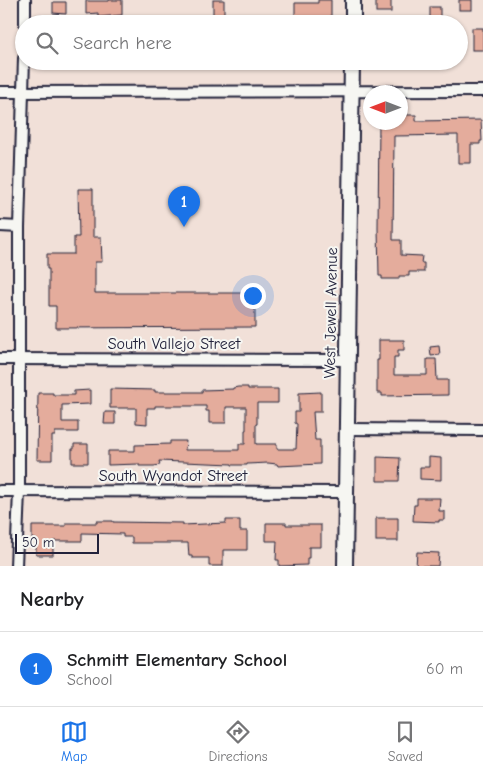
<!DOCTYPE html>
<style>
body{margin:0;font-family:"Comic Neue",sans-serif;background:#f2f2f2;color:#202124}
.compass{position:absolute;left:363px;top:85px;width:45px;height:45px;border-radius:50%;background:#fff;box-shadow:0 1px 4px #0004;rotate:270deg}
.scale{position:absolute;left:15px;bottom:12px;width:84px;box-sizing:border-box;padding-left:5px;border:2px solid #22223b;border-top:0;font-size:14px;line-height:18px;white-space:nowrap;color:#22223b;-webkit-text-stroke:4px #f6f6f2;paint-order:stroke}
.you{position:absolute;left:252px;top:295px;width:18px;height:18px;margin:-12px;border:4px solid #fff;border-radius:50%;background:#1a73e8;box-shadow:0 0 0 8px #1a73e833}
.badge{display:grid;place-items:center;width:32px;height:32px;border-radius:50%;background:#1a73e8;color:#fff;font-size:16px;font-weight:700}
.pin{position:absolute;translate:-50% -41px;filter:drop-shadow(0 1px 2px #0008)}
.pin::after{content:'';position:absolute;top:26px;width:18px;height:15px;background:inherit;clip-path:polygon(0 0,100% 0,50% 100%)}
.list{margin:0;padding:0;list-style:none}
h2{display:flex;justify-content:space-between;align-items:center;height:65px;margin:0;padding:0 20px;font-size:21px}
h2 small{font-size:16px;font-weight:400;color:#757577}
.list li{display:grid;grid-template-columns:32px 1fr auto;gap:15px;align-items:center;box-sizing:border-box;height:75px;padding:0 20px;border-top:1px solid #e0e0e0}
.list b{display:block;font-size:19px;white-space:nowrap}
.list p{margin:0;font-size:16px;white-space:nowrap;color:#757577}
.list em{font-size:16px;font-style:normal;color:#757577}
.icon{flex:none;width:28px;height:28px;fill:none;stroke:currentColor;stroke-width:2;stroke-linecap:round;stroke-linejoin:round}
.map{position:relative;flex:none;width:483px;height:566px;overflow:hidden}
.search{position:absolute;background:#fff;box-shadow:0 1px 4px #0004;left:15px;right:15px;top:15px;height:55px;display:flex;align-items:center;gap:12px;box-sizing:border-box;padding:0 18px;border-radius:28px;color:#757577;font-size:19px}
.sheet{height:140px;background:#fff}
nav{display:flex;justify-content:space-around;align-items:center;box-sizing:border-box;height:70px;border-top:1px solid #e0e0e0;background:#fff;font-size:14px;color:#757577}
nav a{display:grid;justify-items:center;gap:2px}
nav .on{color:#1a73e8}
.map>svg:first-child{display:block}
</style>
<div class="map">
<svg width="483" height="566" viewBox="0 0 483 566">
<rect width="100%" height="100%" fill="#f1e0d8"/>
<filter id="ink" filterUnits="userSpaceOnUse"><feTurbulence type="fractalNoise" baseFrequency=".02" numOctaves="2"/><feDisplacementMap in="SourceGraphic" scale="10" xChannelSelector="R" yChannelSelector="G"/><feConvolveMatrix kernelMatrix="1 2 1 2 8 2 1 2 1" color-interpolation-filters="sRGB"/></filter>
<g filter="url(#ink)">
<!-- building -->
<g fill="#e4ac9c" stroke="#22223b">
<path d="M 109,0 L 122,0 L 122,15 L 98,17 L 98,13 L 86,14 L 86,1 L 109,1 Z"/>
<rect x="213" y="0" width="11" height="16"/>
<path d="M 318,0 L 331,0 L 331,24 L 321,24 L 321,21 L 295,22 L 295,3 L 318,3 Z"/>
<rect x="376" y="0" width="15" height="12"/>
<rect x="459" y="0" width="13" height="10"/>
<path d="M 53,2 L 66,2 L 66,14 L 53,13 Z"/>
<rect x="430" y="7" width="10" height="17"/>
<rect x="472" y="28" width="11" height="22"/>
<path d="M 400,115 L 416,115 L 416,121 L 481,120 L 482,141 L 480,141 L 480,144 L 471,144 L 471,163 L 458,163 L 458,135 L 394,136 L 393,240 L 401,240 L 401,255 L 422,256 L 421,263 L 424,263 L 424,272 L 409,272 L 409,276 L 399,276 L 399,279 L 382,279 L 382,276 L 379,276 L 378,228 L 379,122 L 400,122 Z"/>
<path d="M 78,189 L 93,189 L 93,237 L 101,237 L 102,262 L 95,262 L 95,293 L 255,293 L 255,327 L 56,328 L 56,306 L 49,306 L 49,269 L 47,269 L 47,254 L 74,254 L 74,237 L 79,237 Z"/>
<path d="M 379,340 L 404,340 L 404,350 L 398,350 L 398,357 L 394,357 L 394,375 L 427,375 L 427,359 L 436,359 L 437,380 L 448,380 L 448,395 L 382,396 L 382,393 L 377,393 L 377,360 L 379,360 Z"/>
<path d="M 439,346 L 440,355 L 431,356 L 430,347 Z"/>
<path d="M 238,387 L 248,387 L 248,389 L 278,389 L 278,403 L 257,403 L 257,424 L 256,424 L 256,444 L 277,444 L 277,449 L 296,449 L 297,424 L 295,423 L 295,412 L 299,412 L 299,393 L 321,392 L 321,412 L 313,412 L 315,440 L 320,440 L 320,464 L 278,466 L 277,464 L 268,463 L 247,464 L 247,465 L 232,465 L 232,464 L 159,461 L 160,465 L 154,466 L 139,466 L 139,464 L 108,465 L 108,451 L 135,451 L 135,445 L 170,444 L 170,441 L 186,441 L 185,450 L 239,450 L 239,444 L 245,444 L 245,430 L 246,430 L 246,407 L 226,407 L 226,423 L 209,423 L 209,411 L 206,411 L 206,406 L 155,406 L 155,408 L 147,408 L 147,424 L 136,423 L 136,408 L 110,408 L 110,389 L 155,390 L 155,392 L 202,392 L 202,390 L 233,389 L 233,388 Z"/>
<path d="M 90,390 L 90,404 L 62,405 L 62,422 L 78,422 L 78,432 L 55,432 L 55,436 L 52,436 L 52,460 L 37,460 L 38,393 L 53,393 L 53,395 L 74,395 L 74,391 Z"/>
<path d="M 105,412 L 115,412 L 115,424 L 104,424 Z"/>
<path d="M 74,444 L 88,444 L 88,463 L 72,463 L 72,449 L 74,449 Z"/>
<path d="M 377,457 L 400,458 L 399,481 L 377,481 Z"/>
<path d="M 429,457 L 441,458 L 441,480 L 420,479 L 420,467 L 429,467 Z"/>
<path d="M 417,498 L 440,498 L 439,511 L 444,511 L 444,520 L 439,520 L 439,522 L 413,521 L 414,505 L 417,505 Z"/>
<rect x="376" y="518" width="22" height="23"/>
<path d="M 226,520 L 240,520 L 240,531 L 247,531 L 247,550 L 223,550 L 223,566 L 209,566 L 209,558 L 192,558 L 192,556 L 189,556 L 188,543 L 132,543 L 132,537 L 123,537 L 123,534 L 82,533 L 82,541 L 53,541 L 53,555 L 36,555 L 36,539 L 32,539 L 32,526 L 66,526 L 66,523 L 97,523 L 97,521 L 113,521 L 113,522 L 183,523 L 183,525 L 226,523 Z"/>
<path d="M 266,523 L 286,523 L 286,525 L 321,525 L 321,547 L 309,547 L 309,558 L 307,558 L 307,565 L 279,566 L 279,560 L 276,560 L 277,541 L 266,541 Z"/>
<path d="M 417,552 L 439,553 L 438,566 L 416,566 Z"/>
</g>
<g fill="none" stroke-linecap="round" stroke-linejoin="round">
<defs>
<g id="street">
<path d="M 25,24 L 25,0"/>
<path d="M 0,92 L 483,91"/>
<path d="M 0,226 L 19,227"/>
<path d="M 0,359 L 348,360"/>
<path d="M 347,429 L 483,430"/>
<path d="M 0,491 L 345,492"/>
<path d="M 16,566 L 19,491 L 19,227 L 24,58"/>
</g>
<g id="secondary">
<path d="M 353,24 L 353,0"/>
<path d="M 345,566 L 352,61"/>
</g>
</defs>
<!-- street casing -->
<use href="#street" stroke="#22223b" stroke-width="14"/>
<!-- secondary casing -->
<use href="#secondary" stroke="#22223b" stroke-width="18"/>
<!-- street -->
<use href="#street" stroke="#f6f6f2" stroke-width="10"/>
<!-- secondary -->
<use href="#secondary" stroke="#f6f6f2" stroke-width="14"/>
</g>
</g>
<g text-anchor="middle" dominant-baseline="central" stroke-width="4" stroke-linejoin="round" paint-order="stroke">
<!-- street labels -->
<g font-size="16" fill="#22223b" stroke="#f6f6f2">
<text transform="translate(331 313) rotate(-89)">West Jewell Avenue</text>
<text x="174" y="344">South Vallejo Street</text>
<text x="173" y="476">South Wyandot Street</text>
</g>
</g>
</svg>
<svg class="compass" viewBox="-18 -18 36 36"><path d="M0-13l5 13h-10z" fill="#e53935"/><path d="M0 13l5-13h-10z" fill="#757577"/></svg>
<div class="scale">50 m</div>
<div class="you"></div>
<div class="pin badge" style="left:184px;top:227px">1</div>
<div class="search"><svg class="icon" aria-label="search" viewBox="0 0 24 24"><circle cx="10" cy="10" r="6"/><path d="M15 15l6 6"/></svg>Search here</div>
</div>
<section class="sheet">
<h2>Nearby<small></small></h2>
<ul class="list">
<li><span class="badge">1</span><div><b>Schmitt Elementary School</b><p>School</p></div><em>60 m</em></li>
</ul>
</section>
<nav>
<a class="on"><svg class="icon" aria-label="map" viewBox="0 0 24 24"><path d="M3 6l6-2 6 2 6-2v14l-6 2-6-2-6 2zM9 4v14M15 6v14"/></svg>Map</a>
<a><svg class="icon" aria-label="directions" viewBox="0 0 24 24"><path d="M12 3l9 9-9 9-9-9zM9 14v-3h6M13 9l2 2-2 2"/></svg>Directions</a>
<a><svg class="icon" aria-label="saved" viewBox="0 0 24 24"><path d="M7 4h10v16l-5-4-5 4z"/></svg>Saved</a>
</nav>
